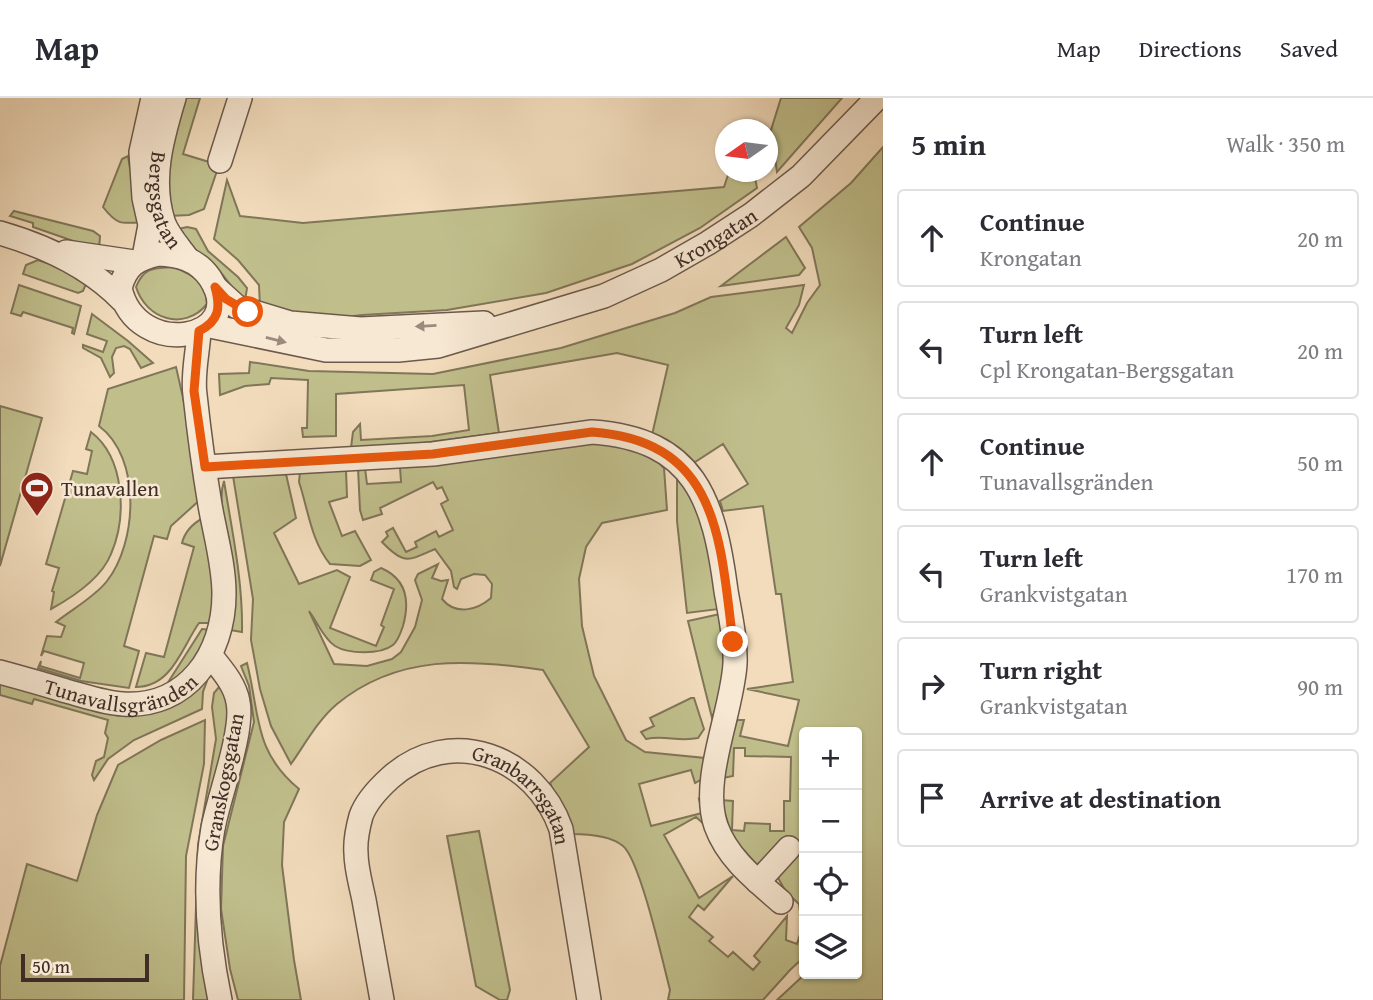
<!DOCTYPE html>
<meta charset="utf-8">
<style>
body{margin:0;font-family:"Gentium Book Plus",serif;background:#f7f7f7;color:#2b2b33}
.controls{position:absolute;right:21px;bottom:21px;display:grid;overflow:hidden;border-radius:7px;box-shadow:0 2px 5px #0004}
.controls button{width:63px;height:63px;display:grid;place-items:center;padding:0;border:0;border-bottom:2px solid #e1e1e2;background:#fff;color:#2b2b33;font:35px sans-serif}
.compass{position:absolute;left:715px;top:21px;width:63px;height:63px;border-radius:50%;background:#fff;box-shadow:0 2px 5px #0004;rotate:256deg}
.scale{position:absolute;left:21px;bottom:18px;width:128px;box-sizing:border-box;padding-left:7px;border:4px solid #402d26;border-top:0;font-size:19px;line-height:24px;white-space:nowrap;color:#402d26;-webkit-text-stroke:5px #f7e8d3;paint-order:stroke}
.stop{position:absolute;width:21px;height:21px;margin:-16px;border:5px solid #ea580c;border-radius:50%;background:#fff}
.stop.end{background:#ea580c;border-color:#fff;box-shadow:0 2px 7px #0008}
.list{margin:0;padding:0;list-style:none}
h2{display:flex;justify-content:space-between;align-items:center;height:91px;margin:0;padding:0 28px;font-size:30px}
h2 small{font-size:23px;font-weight:400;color:#7c7c81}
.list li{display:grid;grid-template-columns:46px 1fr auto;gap:21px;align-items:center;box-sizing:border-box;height:98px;margin:0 14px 14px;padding:0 14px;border:2px solid #e1e1e2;border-radius:7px}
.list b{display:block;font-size:26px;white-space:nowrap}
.list p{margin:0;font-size:23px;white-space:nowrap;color:#7c7c81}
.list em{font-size:23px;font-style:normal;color:#7c7c81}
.icon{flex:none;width:38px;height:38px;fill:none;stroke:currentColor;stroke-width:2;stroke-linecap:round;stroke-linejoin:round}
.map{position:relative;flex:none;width:883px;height:902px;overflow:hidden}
header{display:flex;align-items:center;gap:42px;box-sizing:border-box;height:98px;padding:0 35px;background:#fff;border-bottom:2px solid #e1e1e2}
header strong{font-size:33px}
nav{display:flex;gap:38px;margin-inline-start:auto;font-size:24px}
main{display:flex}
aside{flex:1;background:#fff}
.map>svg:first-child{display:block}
</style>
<header>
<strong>Map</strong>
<nav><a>Map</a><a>Directions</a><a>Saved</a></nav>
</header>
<main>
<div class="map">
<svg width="883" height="902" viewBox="0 0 883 902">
<rect width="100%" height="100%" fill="#f2dcbc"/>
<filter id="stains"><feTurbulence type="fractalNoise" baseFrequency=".00286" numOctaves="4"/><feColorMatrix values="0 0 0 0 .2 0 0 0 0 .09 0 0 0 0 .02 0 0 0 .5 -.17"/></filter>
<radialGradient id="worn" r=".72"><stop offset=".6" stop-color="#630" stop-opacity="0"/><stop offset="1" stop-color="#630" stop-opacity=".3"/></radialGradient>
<!-- green -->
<g fill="#c0bf8c" stroke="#807659" stroke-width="2">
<path d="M 181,0 L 200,0 L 183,56 L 219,67 L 204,111 L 189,117 L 170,118 L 164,79 Z"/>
<path d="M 781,0 L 842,0 L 777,74 L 771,32 Z"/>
<path d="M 883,49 L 883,902 L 777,902 L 805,876 L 857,876 L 857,634 L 804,634 L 804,859 L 790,872 L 763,902 L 668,902 L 670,892 C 663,865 640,762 623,748 C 610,737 587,736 571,736 L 550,685 L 589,649 L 543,572 C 469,561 398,556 337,606 C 318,622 305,646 291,666 L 271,628 L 260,591 L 251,542 L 253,501 L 233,378 L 286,376 L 296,420 L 274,435 L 299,486 L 337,472 L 350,479 L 330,530 L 376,548 L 384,529 L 381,527 L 394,491 L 371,482 L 374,474 L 381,470 C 407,481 410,503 403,528 C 401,534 398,543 393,547 C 380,557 348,556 335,548 C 323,540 317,523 309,513 L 334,566 L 367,568 L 392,561 L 401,554 L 415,529 L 422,502 L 415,482 L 418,476 L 438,466 L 432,480 L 441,483 L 448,482 L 442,501 C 456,518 477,512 491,500 L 492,486 L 485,477 L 474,476 L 461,481 L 457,491 L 454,489 L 451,473 L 435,451 C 408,463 404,467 382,444 L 388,438 L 386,434 L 393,430 L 406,454 L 417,449 L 415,444 L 436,433 L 439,439 L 453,432 L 441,406 L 448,402 L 442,389 L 437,391 L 433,384 L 380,410 L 382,416 L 363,422 L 360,412 L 358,370 L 365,370 L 367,386 L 401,384 L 400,369 L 560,348 L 621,343 L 651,356 L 664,370 L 667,412 L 602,425 L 586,449 L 579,481 L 582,528 L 594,578 L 626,642 L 645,654 L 705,660 L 702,681 L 695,685 L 691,672 L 639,686 L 651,728 L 702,715 L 699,701 L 703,703 L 705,727 L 696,719 L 664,737 L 699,800 L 733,778 L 704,812 L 698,807 L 689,819 L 713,839 L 709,843 L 728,859 L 733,854 L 753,872 L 760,864 L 754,858 L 787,818 L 786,842 L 797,846 L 802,830 L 799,806 L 786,794 L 777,778 L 785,743 L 757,767 L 732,739 L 721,702 L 733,703 L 732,732 L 744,733 L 745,725 L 770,726 L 770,733 L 784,733 L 784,703 L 790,703 L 791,659 L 745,658 L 745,650 L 734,650 L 733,678 L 723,680 L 729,646 L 737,622 L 744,622 L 740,638 L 788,648 L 799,602 L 747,591 L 793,584 L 781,496 L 776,496 L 763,408 L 723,413 L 720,403 L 748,386 L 723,346 L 695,364 L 652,337 L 668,267 L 617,255 L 490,277 L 499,335 L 400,348 L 351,350 L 353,334 L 360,326 L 361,342 L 432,338 L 469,332 L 464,287 L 336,296 L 336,338 L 303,339 L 302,330 L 307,330 L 308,282 L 271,280 L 269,286 L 245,288 L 220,297 L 219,276 L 249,275 L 250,264 L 309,273 L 433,276 L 561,250 L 675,215 L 711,199 L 804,187 L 799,207 L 786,230 L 792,235 L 807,205 L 820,187 L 812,150 L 799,129 L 851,85 Z"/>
<path d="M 128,58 L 130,70 L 136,75 L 143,124 C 121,126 117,127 103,109 L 122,61 Z"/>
<path d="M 729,74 L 754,74 L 757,90 L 700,130 L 632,166 L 546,195 L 447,212 L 362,217 L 329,221 L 260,209 L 259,187 L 238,162 L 214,141 L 227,82 L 240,118 L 303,125 L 724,89 Z"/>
<path d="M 14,113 L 93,133 L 100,138 L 99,152 L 33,129 L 33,125 L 10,118 Z"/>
<path d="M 187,129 L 196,131 L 208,153 L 238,179 L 247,190 L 245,203 C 232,192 225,177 212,165 C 200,153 183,147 174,132 Z"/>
<path d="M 786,139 L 805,170 L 799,177 L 721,188 Z"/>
<path d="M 38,162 L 89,179 L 83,193 L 78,195 L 23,176 L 26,167 Z"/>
<path d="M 174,169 C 193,177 206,184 207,206 C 184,234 146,221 136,189 C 144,169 154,170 174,169 Z"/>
<path d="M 19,187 L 81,208 L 74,236 L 72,235 L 73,230 L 23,214 L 21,218 L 11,215 Z"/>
<path d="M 92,216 L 128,243 L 153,265 L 141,270 L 130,251 L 124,248 L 116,250 L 112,259 L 114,275 L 110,279 L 101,260 L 83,250 L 83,247 L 103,254 L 107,243 L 87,236 Z"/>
<path d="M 176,269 L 194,348 L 202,400 L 171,428 L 167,441 L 154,438 L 124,548 L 139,553 L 129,590 L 81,583 L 38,570 L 41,563 L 40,568 L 80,580 L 84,565 L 44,553 L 41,558 L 47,538 L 61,539 L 65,528 L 56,524 C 71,512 96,498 107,483 C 137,445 142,360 99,328 L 108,291 Z"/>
<path d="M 0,308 L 42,320 L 0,468 Z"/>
<path d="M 91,334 C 125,360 127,419 111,456 C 101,481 73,499 51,511 L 54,494 L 52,493 L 59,470 L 46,466 L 73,373 L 87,376 L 92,353 L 86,351 Z"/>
<path d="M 346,372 L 347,399 L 329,404 L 342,438 L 355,433 L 371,462 L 360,468 L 330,466 C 311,443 308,411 299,384 L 300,374 Z"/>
<path d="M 680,379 L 705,421 L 719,511 L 687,515 L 677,423 L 677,382 Z"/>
<path d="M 224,383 C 232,433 243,483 242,534 L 230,532 C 233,503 234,477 230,448 C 227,427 217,404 224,383 Z"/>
<path d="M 203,420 L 217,491 L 213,525 L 199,525 C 182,549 172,589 136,589 L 146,555 L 164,559 L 194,449 L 182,445 C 185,433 192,426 203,420 Z"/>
<path d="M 720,516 C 725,551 727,587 712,620 L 688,523 Z"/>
<path d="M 202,531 L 211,532 L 186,574 L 167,586 Z"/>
<path d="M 247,565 C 260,616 253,653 299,691 L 284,724 L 282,767 L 294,862 L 301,902 L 238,902 L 230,871 L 221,811 L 223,748 L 254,624 L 249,588 L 241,568 Z"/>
<path d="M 203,582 L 207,583 L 203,594 L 202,611 L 134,642 L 108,661 L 94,682 L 92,677 L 96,663 L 104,659 L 108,640 L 105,635 L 108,622 L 34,601 L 32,606 L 0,597 L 0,583 L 106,612 Z"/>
<path d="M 219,589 L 226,597 L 232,613 L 214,690 L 216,902 L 193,902 L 198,747 L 216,641 L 212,609 L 214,595 Z"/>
<path d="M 691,600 L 694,600 L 704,631 L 698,640 C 679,644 664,637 646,641 L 641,634 L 654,628 L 650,620 Z"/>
<path d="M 205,622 L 204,666 L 186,758 L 184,902 L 0,902 L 0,868 L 27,766 L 77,783 L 97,717 L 118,667 L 161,642 Z"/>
<path d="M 479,733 L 510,892 L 507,902 L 500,902 L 476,888 L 447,738 Z"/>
</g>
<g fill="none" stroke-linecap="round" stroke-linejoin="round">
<defs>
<g id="minor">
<path id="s1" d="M 174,0 C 162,40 150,81 163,123 C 167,136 179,149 187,160"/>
<path d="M 220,63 L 240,0"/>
<path d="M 0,135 C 45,148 89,168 122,202"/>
<path d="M 66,154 L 134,164"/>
<path d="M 158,156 C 179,157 197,161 210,180 C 251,242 136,264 120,190 C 126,168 136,161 158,156 Z"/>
<path d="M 144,159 L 150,127 L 144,100 L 141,54 L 153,0"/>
<path d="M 215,189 L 237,209 L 290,225 L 361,231 L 484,225"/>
<path id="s2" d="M 210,228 L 326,252 L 398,252 L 438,248 L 604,198 L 661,172 L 708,145 L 751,117 L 801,78 L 877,0"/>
<path d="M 205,369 L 433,356 L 592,334 C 695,341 714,402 726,493 C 730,516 736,542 735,566 C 732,615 700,682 716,728 C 728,761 756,782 781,804"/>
<path d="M 211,558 C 222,572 235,586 238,604 C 244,633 219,698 213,730 C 203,788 208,845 220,902"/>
<path id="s3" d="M 0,574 C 22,580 44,586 66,593 C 85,598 104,605 123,606 C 187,610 224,556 224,496 C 224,466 215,436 210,407 C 204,371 199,334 195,297 C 192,277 198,254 199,233"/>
<path d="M 758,784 L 789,750"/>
<path id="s4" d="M 382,902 C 376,869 370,835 364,802 C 361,787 356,770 356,755 C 355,743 358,729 361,718 C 366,704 379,690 390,680 C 451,625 536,659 561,731 L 589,902"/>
</g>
</defs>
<!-- minor casing -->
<use href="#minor" stroke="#6c594c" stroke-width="26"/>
<!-- minor -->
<use href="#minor" stroke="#f7e8d3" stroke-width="23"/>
</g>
<!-- one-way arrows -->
<defs><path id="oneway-solid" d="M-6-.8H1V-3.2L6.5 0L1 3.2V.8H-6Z" transform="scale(1.75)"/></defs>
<g fill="#9c8a7c">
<use href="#oneway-solid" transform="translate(426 228) rotate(177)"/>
<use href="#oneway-solid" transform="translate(276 242) rotate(14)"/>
</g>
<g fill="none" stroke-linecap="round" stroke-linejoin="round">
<!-- route -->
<path stroke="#ea580c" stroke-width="9" d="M 248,214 L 226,201 L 215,189 C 221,210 219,223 199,233 L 194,293 L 205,369 L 433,356 L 592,334 C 720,343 720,443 733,544"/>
</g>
<!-- icons -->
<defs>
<symbol id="stadium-pin" viewBox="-11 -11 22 30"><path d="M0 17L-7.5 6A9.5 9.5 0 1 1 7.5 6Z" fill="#8f2418" stroke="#f7e8d3"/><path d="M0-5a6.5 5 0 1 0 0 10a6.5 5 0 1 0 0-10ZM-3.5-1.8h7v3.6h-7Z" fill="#fff"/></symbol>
</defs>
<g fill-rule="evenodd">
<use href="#stadium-pin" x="18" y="371" width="38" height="52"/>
</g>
<g text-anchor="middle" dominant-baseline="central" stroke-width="5" stroke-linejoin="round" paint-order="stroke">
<!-- street labels -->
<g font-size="21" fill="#402d26" stroke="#f7e8d3">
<text stroke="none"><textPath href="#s1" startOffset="105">Bergsgatan</textPath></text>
<text stroke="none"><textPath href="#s2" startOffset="530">Krongatan</textPath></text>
<text stroke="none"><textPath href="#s3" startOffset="126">Tunavallsgränden</textPath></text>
<text transform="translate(223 684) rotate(-79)">Granskogsgatan</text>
<text stroke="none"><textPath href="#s4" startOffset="394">Granbarrsgatan</textPath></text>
</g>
<!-- poi labels -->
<g font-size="21" fill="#402d26" stroke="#f7e8d3" text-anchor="start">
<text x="61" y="390">Tunavallen</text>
</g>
</g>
<rect width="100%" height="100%" filter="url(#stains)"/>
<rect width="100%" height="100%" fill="url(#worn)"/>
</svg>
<div class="controls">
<button>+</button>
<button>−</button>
<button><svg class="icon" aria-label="locate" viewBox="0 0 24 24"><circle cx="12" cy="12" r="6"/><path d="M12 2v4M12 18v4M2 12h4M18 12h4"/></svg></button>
<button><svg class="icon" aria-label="layers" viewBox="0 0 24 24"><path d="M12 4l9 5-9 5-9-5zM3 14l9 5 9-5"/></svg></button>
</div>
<svg class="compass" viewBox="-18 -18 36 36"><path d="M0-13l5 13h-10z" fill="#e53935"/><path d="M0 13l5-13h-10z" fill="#7c7c81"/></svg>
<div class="scale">50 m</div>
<div class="stop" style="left:248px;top:214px"></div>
<div class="stop end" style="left:733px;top:544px"></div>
</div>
<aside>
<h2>5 min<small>Walk · 350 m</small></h2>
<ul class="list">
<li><svg class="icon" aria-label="ahead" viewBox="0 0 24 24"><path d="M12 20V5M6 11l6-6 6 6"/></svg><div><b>Continue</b><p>Krongatan</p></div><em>20 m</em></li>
<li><svg class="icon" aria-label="left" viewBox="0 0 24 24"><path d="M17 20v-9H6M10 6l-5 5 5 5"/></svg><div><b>Turn left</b><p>Cpl Krongatan-Bergsgatan</p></div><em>20 m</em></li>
<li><svg class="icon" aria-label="ahead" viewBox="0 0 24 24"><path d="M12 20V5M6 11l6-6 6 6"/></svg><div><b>Continue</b><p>Tunavallsgränden</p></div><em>50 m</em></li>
<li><svg class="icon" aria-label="left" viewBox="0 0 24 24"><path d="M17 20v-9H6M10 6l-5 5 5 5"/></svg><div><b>Turn left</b><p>Grankvistgatan</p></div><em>170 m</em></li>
<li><svg class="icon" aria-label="right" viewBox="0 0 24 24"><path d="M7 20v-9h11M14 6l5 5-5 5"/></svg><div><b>Turn right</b><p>Grankvistgatan</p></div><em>90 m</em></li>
<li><svg class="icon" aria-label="arrive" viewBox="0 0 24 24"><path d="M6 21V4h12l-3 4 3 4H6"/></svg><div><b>Arrive at destination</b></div></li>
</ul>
</aside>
</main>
